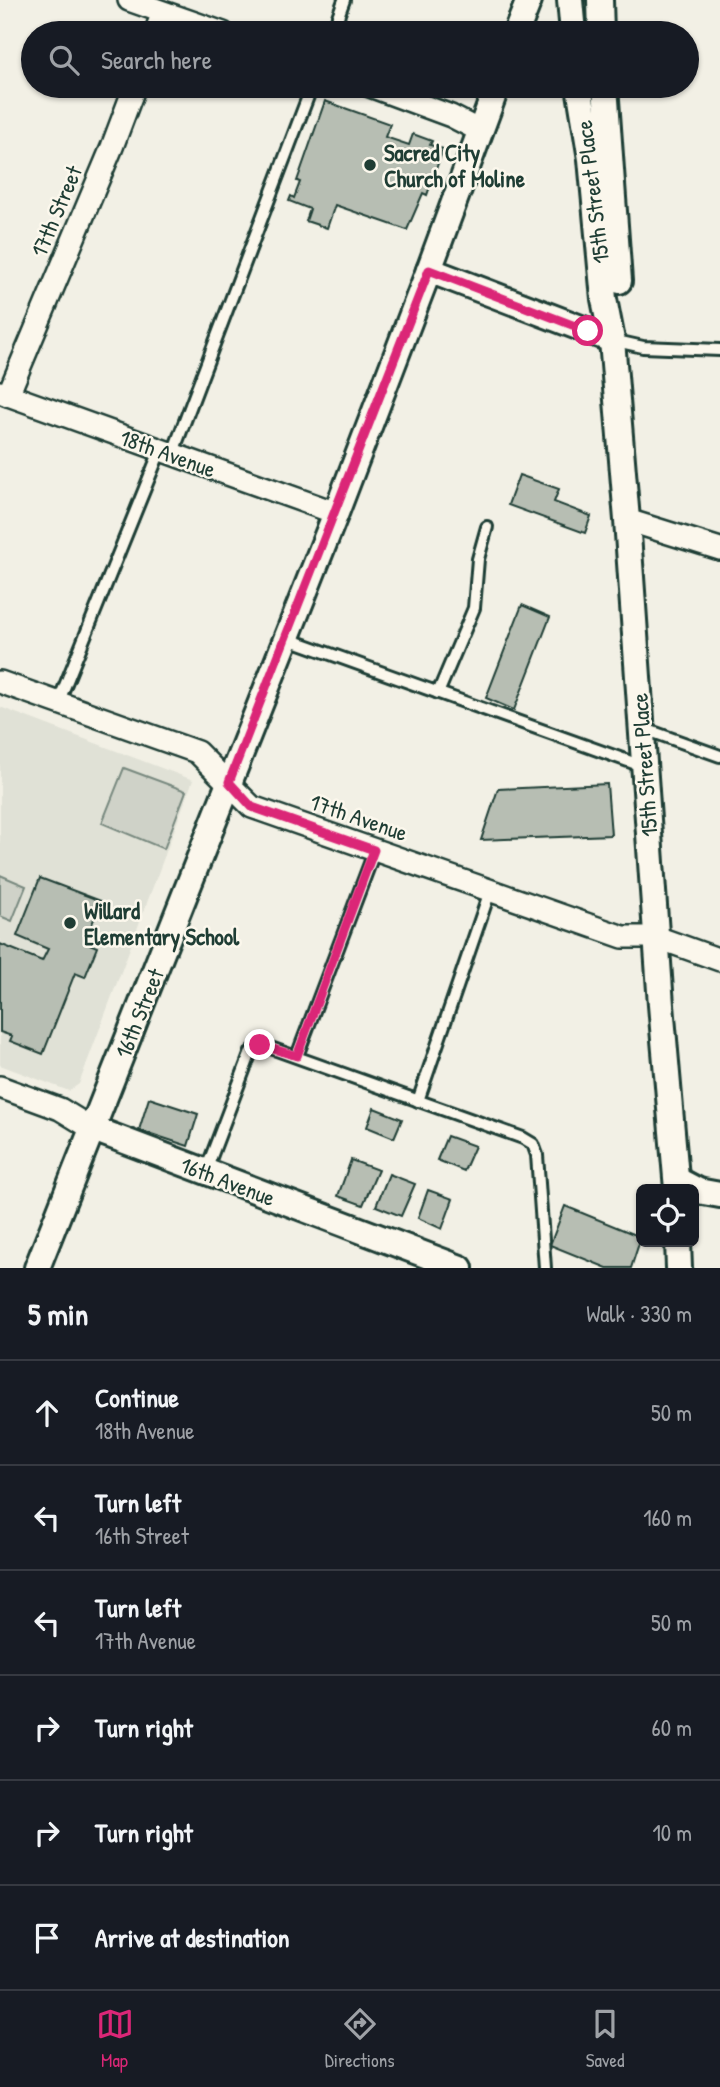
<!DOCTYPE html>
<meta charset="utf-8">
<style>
body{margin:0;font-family:"Patrick Hand",sans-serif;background:#20242c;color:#f1f3f6}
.controls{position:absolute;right:21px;bottom:21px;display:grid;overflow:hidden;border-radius:10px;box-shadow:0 2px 5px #0004}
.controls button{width:63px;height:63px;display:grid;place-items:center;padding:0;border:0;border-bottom:2px solid #363941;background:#171b24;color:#f1f3f6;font:35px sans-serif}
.stop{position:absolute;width:21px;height:21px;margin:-16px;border:5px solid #db2777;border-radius:50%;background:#fff}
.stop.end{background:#db2777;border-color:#fff;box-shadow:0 2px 7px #0008}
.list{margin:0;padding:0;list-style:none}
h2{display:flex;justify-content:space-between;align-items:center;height:91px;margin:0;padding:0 28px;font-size:30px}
h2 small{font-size:23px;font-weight:400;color:#9ea1a6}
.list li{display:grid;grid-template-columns:46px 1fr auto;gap:21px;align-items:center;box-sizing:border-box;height:105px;padding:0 28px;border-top:2px solid #363941}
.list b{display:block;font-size:26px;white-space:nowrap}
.list p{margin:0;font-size:23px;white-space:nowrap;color:#9ea1a6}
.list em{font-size:23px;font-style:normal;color:#9ea1a6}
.icon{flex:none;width:38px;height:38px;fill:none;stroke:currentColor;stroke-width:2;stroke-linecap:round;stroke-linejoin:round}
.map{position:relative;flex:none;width:720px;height:1268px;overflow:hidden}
.search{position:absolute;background:#171b24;box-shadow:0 2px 5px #0004;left:21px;right:21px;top:21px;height:77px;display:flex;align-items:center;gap:18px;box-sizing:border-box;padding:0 24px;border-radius:38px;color:#9ea1a6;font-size:26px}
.sheet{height:721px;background:#171b24}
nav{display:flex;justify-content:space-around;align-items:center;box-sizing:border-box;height:98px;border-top:2px solid #363941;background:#171b24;font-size:19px;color:#9ea1a6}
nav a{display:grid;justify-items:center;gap:4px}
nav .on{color:#db2777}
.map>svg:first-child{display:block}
</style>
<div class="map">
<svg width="720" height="1268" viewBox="0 0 720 1268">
<rect width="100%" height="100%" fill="#f2f0e5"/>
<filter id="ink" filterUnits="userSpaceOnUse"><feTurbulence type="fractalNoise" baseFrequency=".0143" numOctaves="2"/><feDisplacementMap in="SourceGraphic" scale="14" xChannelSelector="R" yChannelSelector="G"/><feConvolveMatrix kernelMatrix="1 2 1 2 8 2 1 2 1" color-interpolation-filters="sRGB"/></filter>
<g filter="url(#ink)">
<!-- built -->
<path fill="#e0e1d6" d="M 0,707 L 193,780 L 79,1084 L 69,1091 L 0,1065 Z"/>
<!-- green -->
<g fill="#cfd2c8" stroke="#77887e" stroke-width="2">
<path d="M 124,768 L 186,791 L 164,849 L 102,823 Z"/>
<path d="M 0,875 L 26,886 L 12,921 L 0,916 Z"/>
</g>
<!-- building -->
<g fill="#b7beb3" stroke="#1f3d34" stroke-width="2">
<path d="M 325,101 L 390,124 L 385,137 L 409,145 L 413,134 L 432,141 L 430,145 L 443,149 L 427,195 L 423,193 L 407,230 L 335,205 L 327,228 L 306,221 L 310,209 L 289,201 L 291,196 L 294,198 L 300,182 L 297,181 Z"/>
<path d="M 519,475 L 559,489 L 554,502 L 591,516 L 585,533 L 508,505 Z"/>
<path d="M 522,605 L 550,617 L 514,710 L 486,698 Z"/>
<path d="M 607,784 L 611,835 L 481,840 L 498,789 Z"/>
<path d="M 40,878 L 101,901 L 85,942 L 97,947 L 85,977 L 75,973 L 43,1054 L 10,1041 L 12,1036 L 0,1032 L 0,944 L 42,961 L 48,949 L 17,936 Z"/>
<path d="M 149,1098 L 198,1114 L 188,1146 L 139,1130 Z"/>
<path d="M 374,1108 L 402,1119 L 394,1138 L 367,1127 Z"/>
<path d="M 447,1136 L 475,1146 L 464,1171 L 437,1160 Z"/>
<path d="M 351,1160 L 378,1170 L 363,1205 L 338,1196 Z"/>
<path d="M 389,1174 L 415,1184 L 401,1216 L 376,1206 Z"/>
<path d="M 428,1190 L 453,1199 L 442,1229 L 418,1218 Z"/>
<path d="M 565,1206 L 641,1237 L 631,1268 L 607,1268 L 550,1245 Z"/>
</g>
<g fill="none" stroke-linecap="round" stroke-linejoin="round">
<defs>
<g id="service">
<path d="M 332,33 L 344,0"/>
<path d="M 612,340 L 643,347 L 720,350"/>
<path d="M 172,455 L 312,86"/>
<path d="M 286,638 L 642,766"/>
<path d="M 438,693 L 474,608 L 478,559 L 487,527"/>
<path d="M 58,703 L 160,451"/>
<path d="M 642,728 L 720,756"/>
<path d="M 297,1056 L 375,850"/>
<path d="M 418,1101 L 490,891"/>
<path d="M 205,1173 L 251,1052 L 259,1045 L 268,1047 L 523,1138 L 533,1144 L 537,1155 L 545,1268"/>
</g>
<g id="minor">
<path d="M 129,0 L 223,33"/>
<path d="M 155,33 L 163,13"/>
<path d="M 370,86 L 451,116 L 480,131"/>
<path d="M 0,392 L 336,513"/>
<path d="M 8,395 L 112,147 L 135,86"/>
<path d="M 627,520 L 720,549"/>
<path d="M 0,682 L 197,752 L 252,807 L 623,937 L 656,937 L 720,960"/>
<path d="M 0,1087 L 60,1109 L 91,1128"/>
</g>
<g id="tertiary">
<path d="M 570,0 L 573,33"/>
<path d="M 600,0 L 601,33"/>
<path d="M 516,33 L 529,0"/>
<path d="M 579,86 L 591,159 L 604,299 L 612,340 L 627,520 L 661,1005 L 677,1189"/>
<path d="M 605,86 L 619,281"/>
<path d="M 429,270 L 612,340"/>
<path d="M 91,1128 L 460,1268"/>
<path d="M 677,1180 L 698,1191 L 720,1195"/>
<path d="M 678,1242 L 679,1268"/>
<path d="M 37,1268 L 336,513 L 429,270 L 497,86"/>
</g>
</defs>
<!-- service casing -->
<use href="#service" stroke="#1f3d34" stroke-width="16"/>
<!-- minor casing -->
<use href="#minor" stroke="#1f3d34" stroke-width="26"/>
<!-- tertiary casing -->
<use href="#tertiary" stroke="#1f3d34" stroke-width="30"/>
<!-- service -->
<use href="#service" stroke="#fbf7ec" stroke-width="10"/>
<!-- minor -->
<use href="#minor" stroke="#fbf7ec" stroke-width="21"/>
<!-- tertiary -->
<use href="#tertiary" stroke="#fbf7ec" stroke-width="24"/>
</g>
</g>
<g fill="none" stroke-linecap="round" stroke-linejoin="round" filter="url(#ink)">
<!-- route -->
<path stroke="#db2777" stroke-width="9" d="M 260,1045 L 297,1056 L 374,850 L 252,807 L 229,782 L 429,270 L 588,331"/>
</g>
<!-- markers -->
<g fill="#1f3d34" stroke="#fbf7ec" stroke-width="2.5">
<circle cx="370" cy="165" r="7"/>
<circle cx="70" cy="923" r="7"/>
</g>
<g text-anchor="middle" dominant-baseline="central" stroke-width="5" stroke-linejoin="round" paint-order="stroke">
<!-- poi labels -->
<g font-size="23" font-weight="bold" fill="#1f3d34" stroke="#fbf7ec" text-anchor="start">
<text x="384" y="152">Sacred City<tspan x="384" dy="26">Church of Moline</tspan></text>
<text x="84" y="910">Willard<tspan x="84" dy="26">Elementary School</tspan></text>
</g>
<!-- street labels -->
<g font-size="23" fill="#1f3d34" stroke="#fbf7ec">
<text transform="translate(592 192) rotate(-97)">15th Street Place</text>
<text transform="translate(56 211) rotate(-67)">17th Street</text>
<text transform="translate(168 453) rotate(20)">18th Avenue</text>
<text transform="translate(644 765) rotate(-94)">15th Street Place</text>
<text transform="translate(359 817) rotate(19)">17th Avenue</text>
<text transform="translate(139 1013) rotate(-68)">16th Street</text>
<text transform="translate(228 1181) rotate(21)">16th Avenue</text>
</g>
</g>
</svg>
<div class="controls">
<button><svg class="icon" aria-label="locate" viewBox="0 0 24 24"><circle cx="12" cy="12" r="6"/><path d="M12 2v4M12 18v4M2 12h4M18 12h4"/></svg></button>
</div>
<div class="stop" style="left:588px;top:331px"></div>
<div class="stop end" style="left:260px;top:1045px"></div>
<div class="search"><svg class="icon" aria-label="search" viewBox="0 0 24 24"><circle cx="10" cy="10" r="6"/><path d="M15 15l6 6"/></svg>Search here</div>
</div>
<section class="sheet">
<h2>5 min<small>Walk · 330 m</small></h2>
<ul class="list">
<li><svg class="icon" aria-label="ahead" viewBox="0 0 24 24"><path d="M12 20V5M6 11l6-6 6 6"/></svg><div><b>Continue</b><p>18th Avenue</p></div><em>50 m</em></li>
<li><svg class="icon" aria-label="left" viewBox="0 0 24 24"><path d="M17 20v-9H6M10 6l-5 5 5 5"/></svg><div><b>Turn left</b><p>16th Street</p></div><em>160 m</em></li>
<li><svg class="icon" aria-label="left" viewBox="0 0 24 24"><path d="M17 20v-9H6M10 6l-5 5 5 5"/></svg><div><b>Turn left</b><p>17th Avenue</p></div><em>50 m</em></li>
<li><svg class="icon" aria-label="right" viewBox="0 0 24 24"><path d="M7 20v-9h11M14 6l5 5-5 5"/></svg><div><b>Turn right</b></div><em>60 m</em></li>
<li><svg class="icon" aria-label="right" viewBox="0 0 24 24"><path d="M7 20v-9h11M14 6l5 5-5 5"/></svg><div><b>Turn right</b></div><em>10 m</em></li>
<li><svg class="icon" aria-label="arrive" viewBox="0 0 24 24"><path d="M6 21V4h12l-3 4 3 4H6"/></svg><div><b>Arrive at destination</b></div></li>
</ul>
</section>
<nav>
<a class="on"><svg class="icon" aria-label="map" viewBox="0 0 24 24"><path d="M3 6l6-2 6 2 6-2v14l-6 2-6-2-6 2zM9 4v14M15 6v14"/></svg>Map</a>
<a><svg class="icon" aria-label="directions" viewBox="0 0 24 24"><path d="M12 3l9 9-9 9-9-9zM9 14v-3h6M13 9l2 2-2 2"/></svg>Directions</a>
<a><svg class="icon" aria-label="saved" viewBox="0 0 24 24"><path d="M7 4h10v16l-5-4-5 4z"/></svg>Saved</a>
</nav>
